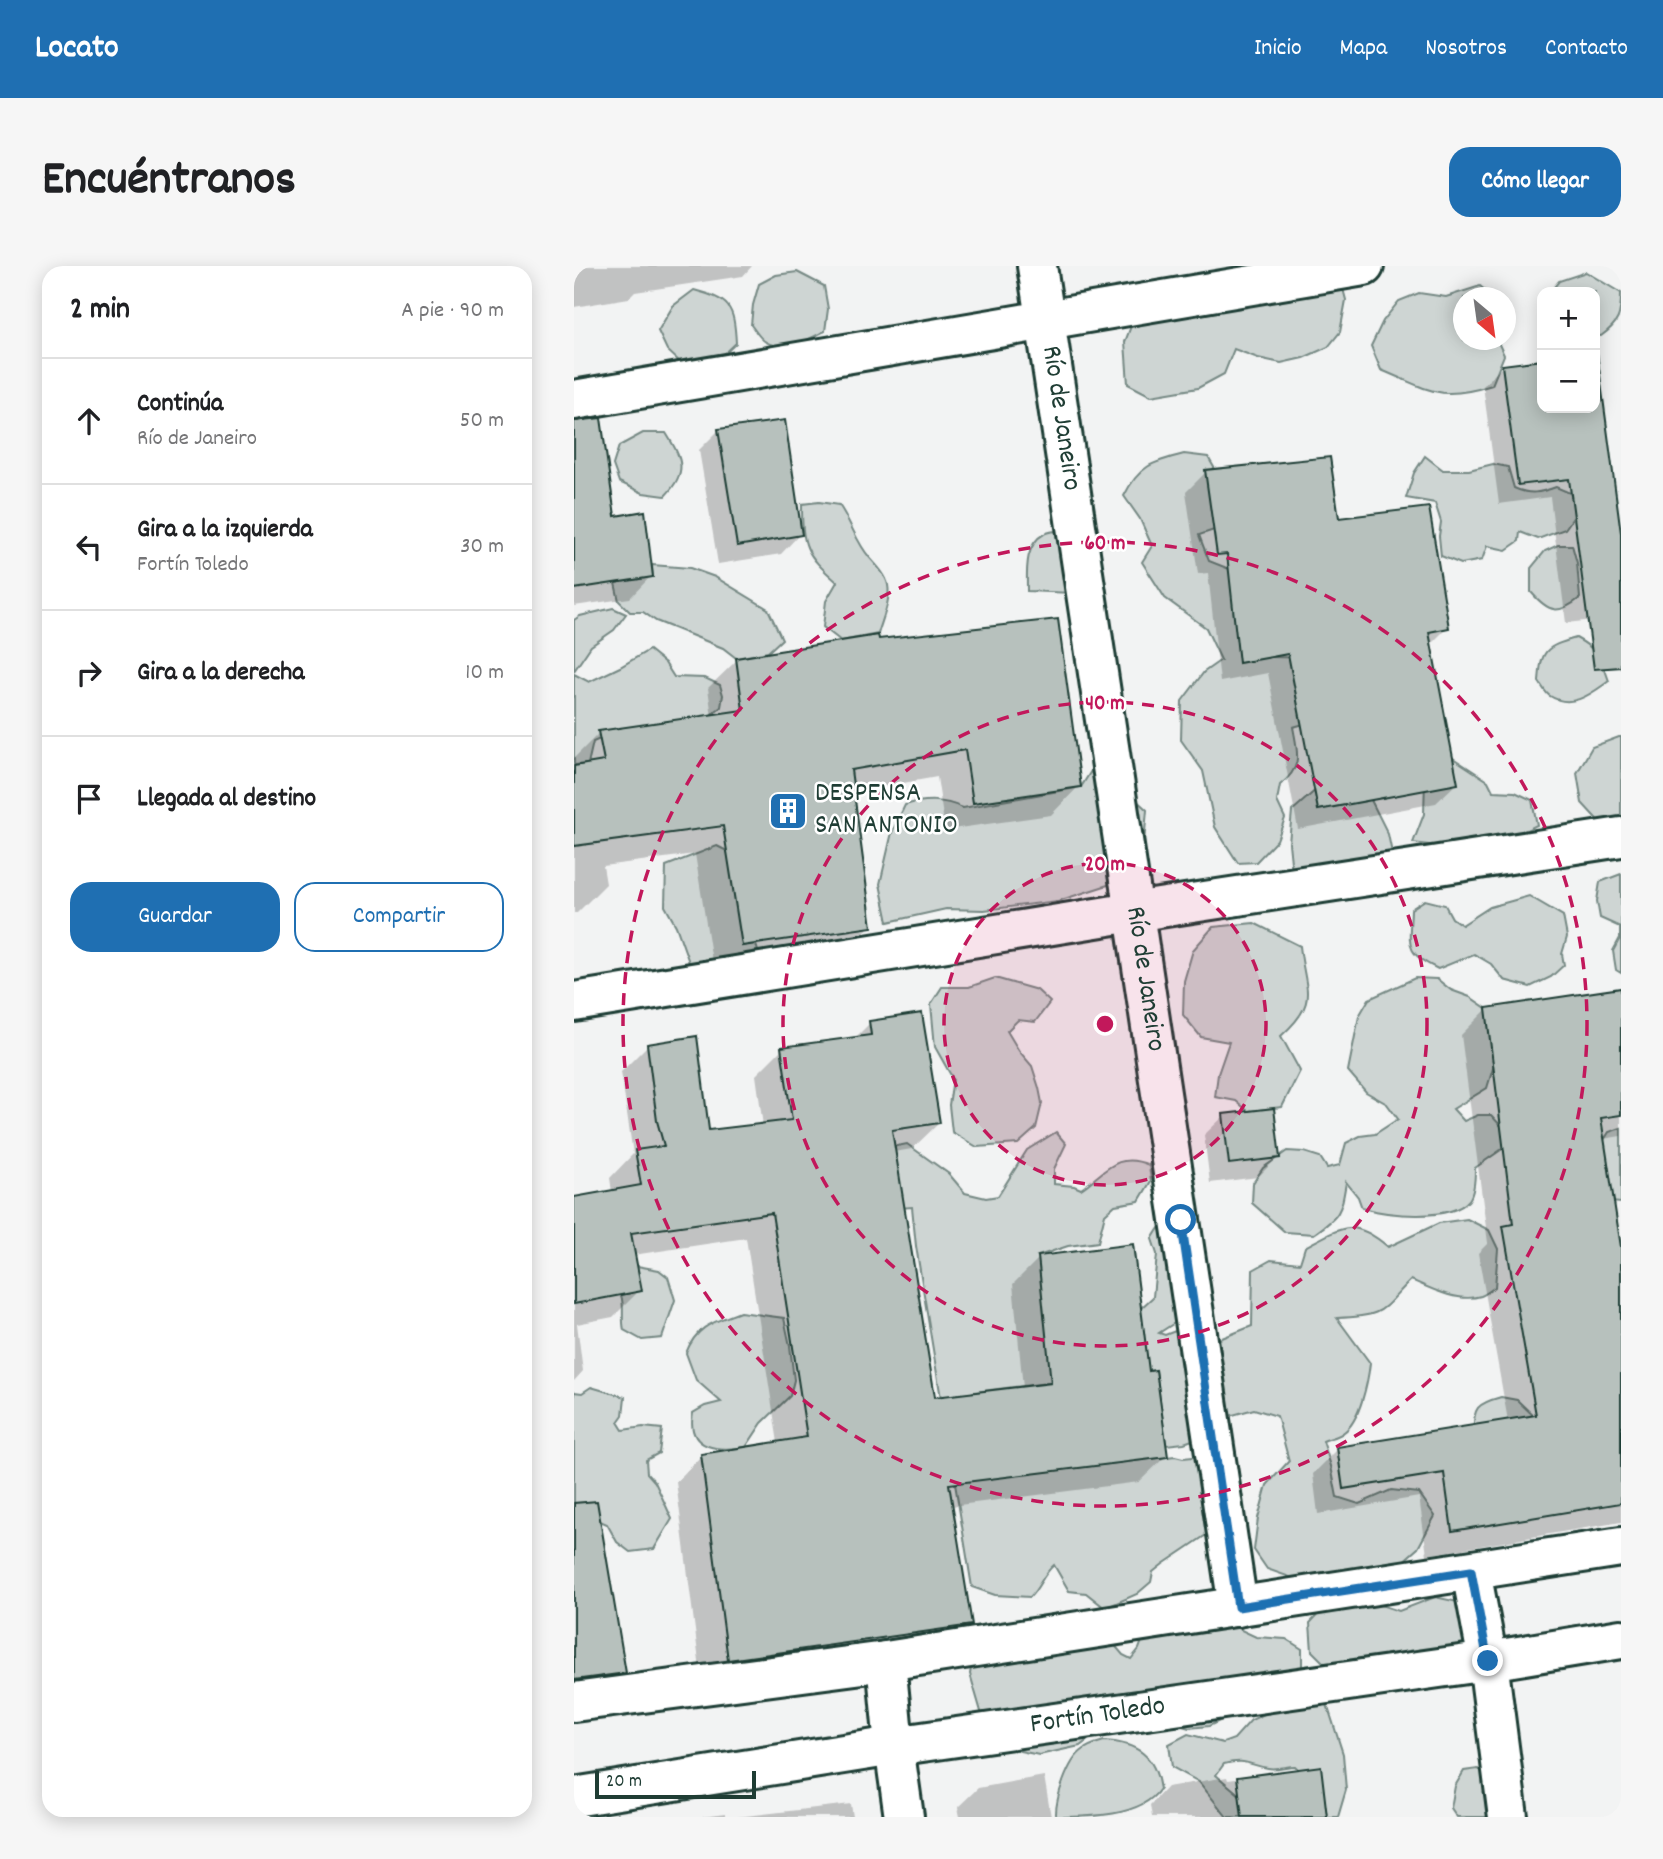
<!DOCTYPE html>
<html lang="es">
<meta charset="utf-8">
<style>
body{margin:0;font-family:Dekko,sans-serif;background:#f6f6f6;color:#202124}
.controls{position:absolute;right:21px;top:21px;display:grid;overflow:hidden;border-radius:14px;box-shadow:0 4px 18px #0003}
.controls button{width:63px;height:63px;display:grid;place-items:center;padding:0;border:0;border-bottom:2px solid #e0e0e0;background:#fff;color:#202124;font:35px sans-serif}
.compass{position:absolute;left:879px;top:21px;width:63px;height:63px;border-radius:50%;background:#fff;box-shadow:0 4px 18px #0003;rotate:151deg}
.scale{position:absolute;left:21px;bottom:18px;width:161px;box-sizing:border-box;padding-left:7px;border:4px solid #1f3d34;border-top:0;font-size:19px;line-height:24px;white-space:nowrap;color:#1f3d34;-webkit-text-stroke:5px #fff;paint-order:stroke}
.stop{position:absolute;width:21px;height:21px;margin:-16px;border:5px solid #1f6fb2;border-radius:50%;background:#fff}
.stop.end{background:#1f6fb2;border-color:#fff;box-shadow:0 2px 7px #0008}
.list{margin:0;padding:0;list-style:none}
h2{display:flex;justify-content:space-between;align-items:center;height:91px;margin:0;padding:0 28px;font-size:30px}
h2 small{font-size:23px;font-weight:400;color:#757577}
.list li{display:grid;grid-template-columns:46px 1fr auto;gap:21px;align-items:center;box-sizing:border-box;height:126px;padding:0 28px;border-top:2px solid #e0e0e0}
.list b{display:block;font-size:26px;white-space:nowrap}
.list p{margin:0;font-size:23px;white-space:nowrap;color:#757577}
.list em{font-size:23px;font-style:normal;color:#757577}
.actions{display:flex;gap:14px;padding:21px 28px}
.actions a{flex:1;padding:16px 0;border:2px solid #1f6fb2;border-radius:21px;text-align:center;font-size:24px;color:#1f6fb2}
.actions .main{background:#1f6fb2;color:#fff}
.icon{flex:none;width:38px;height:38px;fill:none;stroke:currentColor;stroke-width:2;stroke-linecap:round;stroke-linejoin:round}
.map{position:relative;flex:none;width:1047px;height:1551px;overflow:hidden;border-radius:21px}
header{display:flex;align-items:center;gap:42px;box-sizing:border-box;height:98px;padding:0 35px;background:#1f6fb2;color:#fff}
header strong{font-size:33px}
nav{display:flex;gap:38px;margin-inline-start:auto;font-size:24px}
.intro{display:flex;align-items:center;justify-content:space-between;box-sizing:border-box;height:168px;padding:0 42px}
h1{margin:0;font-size:49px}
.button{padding:18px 32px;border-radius:21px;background:#1f6fb2;color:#fff;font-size:24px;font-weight:700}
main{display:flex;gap:42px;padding:0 42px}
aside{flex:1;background:#fff;border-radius:21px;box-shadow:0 4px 18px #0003}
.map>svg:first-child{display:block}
</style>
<header>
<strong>Locato</strong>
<nav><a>Inicio</a><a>Mapa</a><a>Nosotros</a><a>Contacto</a></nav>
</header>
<div class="intro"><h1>Encuéntranos</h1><a class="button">Cómo llegar</a></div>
<main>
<aside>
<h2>2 min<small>A pie · 90 m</small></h2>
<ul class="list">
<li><svg class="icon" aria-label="ahead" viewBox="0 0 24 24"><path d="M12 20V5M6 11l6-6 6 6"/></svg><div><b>Continúa</b><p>Río de Janeiro</p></div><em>50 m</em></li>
<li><svg class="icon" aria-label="left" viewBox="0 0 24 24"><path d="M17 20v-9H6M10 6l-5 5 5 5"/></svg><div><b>Gira a la izquierda</b><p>Fortín Toledo</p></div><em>30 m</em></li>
<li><svg class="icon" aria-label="right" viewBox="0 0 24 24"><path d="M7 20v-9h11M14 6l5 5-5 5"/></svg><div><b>Gira a la derecha</b></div><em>10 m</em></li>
<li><svg class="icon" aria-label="arrive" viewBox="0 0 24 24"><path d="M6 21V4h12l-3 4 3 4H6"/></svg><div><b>Llegada al destino</b></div></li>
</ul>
<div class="actions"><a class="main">Guardar</a><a>Compartir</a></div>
</aside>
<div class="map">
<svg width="1047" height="1551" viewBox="0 0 1047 1551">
<rect width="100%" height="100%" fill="#f2f3f3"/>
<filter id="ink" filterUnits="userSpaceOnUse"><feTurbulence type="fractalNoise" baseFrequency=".0143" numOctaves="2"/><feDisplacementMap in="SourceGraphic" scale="14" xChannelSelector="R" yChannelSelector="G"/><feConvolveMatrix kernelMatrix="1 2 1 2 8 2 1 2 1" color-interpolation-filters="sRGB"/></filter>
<g filter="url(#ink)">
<!-- green -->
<g fill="#ced5d3" stroke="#768984" stroke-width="2">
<path d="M 763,0 L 772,34 L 766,66 L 754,81 L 729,92 L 707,97 L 684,92 L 660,83 L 650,108 L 624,122 L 577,130 L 554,118 L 551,76 L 570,26 Z"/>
<path d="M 223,6 L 250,20 L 254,43 L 251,65 C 234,74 211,87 192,76 C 186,73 181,64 177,59 L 179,39 L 185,18 L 202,9 Z"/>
<path d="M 1012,6 L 1047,27 C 1047,50 1045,57 1027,70 L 1021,69 L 1021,26 L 976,26 L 985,15 Z"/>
<path d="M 906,20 L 919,31 L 890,32 L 890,74 L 923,74 L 930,89 L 918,119 C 865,136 856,124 807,104 L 797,80 L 809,55 L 825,35 L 845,27 L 872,31 Z"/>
<path d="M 120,24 C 156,34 160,39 162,77 L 143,95 L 108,98 L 93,84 L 84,65 L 99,40 Z"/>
<path d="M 69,167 L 92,167 C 109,194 114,206 91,230 L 69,227 L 45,216 L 39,199 L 45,180 Z"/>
<path d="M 610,188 L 634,191 L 653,224 L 649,261 L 625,269 L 635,295 L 663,306 L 683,345 L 698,391 L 744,392 L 756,451 L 719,461 C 724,488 729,501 706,519 L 703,535 L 711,552 L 703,574 L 682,596 L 664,597 L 641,561 L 629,505 L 607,474 L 608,435 L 630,406 L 647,394 L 632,362 L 591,332 L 568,296 L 578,280 L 566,253 L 550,230 C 565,200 578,196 610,188 Z"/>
<path d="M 851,190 L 869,204 L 895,204 L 919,198 L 934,201 L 940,222 C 956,229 966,227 982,221 L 996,227 L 1003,246 L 991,263 L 964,273 L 946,266 L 945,275 L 932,284 L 913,280 L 908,294 L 887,298 L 867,290 L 865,270 L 867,256 L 861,237 L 832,232 L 840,207 Z"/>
<path d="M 245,236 L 265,239 C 277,256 282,276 296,292 C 303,300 312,309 314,319 C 317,335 308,354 304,368 L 267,375 L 249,361 L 252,335 L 263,316 C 231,288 228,280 228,238 Z"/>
<path d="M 504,265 L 498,327 L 453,325 C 453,306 450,279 470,268 C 478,263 494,265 504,265 Z"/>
<path d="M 984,279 L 998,279 L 1003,297 L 1006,332 C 985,349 975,347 957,326 L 957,302 L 971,285 Z"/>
<path d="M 78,299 L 116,302 L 141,311 L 194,343 L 208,373 L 194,386 L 162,392 L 149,382 L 82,355 L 69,346 L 56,346 L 45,335 L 41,317 L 79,311 Z"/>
<path d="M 39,342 L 52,348 L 40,364 L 17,380 L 0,405 L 0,354 L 6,350 Z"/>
<path d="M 1002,372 C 1024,384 1027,391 1035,415 C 1018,427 998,444 976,430 C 972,428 968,420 965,416 C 967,384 971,381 1002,372 Z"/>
<path d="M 75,384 L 91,397 L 100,411 L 131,412 L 146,419 L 149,429 L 147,441 L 131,453 L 26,473 L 19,476 L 14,498 L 0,499 L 0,408 L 15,416 L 46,401 Z"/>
<path d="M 1045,471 L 1047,471 L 1047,562 L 1031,562 L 1008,537 L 1003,507 L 1018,481 Z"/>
<path d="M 879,492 L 914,515 L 919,525 L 941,526 L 958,534 L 963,559 L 942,569 L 887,583 L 839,577 L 850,548 L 851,514 Z"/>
<path d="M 522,497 L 573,544 L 569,588 L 540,617 L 484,635 L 410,644 L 372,643 L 314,656 L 306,618 L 318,566 L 331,539 C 352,533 369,533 389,542 L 507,521 Z"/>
<path d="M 752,515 L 797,534 L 814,568 L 819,592 L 718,606 L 715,577 L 718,545 Z"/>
<path d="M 143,580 L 153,585 L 184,685 L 180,700 L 116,699 L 102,660 L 91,640 L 92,600 Z"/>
<path d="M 1047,608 L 1047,707 L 1042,704 L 1039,685 L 1046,672 L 1046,661 L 1026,652 L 1023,635 L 1026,616 Z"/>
<path d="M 955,630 L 989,650 L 993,671 L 988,688 L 990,699 L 977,711 L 956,721 L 930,714 L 917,698 L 900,688 L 864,703 C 829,687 836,678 837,643 L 851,634 L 871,639 L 878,652 L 888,659 L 916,641 Z"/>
<path d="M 680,657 L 726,680 C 731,726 746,735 707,770 L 726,805 L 708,841 L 674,845 L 662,835 L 641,831 L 644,808 L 655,776 L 627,771 L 609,749 L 610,715 L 619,684 L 639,661 Z"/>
<path d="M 421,712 L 463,724 L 476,736 L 461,756 L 444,754 L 433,765 L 445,785 L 458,800 L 465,822 L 468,837 L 462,862 L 444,878 L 403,881 L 378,866 L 375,839 L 379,813 L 361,781 L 357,738 L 368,721 L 395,721 Z"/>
<path d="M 841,712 L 863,713 L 877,724 L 896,731 L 912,742 L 927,776 L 913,822 L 879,843 L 890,855 L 904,849 L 917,849 L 928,861 L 931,881 L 901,902 C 901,911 901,926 895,934 C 877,956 813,949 788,942 L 784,931 L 772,916 C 767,947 766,950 740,968 L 711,966 L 678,937 L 679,917 L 689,902 L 713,885 L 730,886 L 746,891 L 753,902 L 766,899 L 772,877 L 786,870 L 801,868 L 824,853 L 813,838 L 792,826 L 774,805 L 785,750 L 795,733 Z"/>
<path d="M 1047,862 L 1047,937 L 1026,935 L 1015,898 L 1035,866 Z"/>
<path d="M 482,866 L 492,878 L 480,903 L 480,918 L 500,920 L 507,923 C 532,906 542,885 575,899 L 577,915 L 565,935 L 541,939 L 531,948 L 524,976 L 494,980 L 464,990 L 567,1042 L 579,1031 L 583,988 L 578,973 L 585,962 L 607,954 L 602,1056 L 585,1067 L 591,1069 L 612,1061 L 624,1172 L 610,1177 L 592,1179 L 582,1104 L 399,1126 L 409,1213 L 601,1190 L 609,1192 L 629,1190 L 641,1263 L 589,1298 L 579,1306 L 577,1316 L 563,1328 L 531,1342 L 512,1327 L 495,1325 L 480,1299 C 469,1308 466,1321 456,1331 L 421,1329 L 398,1321 L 342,980 L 338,941 L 274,946 L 313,882 L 333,878 L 375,908 L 391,927 L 412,932 L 424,930 L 453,884 Z"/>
<path d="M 893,953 L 915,964 L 924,983 L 921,1021 C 917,1024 912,1028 907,1030 C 885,1037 857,1023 837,1014 C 806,1045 812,1050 763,1052 L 796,1097 C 794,1115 786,1155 770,1166 C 765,1171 755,1172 749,1175 L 757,1200 L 763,1231 L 785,1238 L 817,1224 L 845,1227 L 861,1250 L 844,1282 L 819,1304 L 727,1315 L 693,1303 L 680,1284 L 684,1252 L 693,1219 L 715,1195 L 703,1150 L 680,1143 L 648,1152 L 638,1076 L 678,1060 L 679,1004 L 697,994 L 726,997 L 731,981 C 768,961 779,951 814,981 L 865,957 Z"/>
<path d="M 63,1000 L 85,1004 L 94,1011 L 101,1034 L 88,1072 L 68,1074 L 50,1064 C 47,1051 51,1042 47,1029 L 67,1025 Z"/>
<path d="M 166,1046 L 210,1052 L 216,1080 L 220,1114 L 216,1130 L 188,1157 L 172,1181 C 146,1185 112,1185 119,1147 L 131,1140 L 147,1136 L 122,1114 L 112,1087 C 123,1059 140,1056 166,1046 Z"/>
<path d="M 17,1121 L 51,1131 L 49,1149 L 44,1156 L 49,1164 L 69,1161 L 88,1163 L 85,1187 L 72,1194 L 73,1207 L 81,1216 L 98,1253 L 80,1283 L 56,1286 L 43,1276 L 33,1258 L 24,1254 L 0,1257 L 0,1126 L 8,1127 Z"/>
<path d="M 927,1131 L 943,1134 L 963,1153 L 899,1171 C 901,1143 898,1139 927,1131 Z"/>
<path d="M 861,1331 L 884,1336 L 900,1384 L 761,1408 L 738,1385 L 736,1357 L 749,1343 L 791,1334 L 825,1345 Z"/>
<path d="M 656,1353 L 667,1364 L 682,1371 L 712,1373 L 728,1383 L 728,1399 L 723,1418 L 635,1460 L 615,1462 L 598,1457 L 536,1457 L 506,1480 L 465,1489 L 446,1485 L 423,1473 L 410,1456 L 396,1408 L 399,1391 L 538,1376 L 549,1389 L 557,1393 L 565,1383 L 572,1364 Z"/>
<path d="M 751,1432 L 769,1488 L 772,1524 L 764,1551 L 734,1551 L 729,1508 L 721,1500 C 712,1500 702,1504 694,1502 C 673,1499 673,1492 650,1498 L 642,1509 L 667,1530 L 669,1551 L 653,1551 L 625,1516 L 598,1501 L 595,1478 L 614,1468 L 649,1477 L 660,1473 L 677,1454 L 718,1436 Z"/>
<path d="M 530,1475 C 563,1477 581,1489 586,1523 C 567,1551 515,1551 482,1551 C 481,1533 494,1494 509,1484 C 515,1479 523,1477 530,1475 Z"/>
<path d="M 904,1503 C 925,1515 950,1525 955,1551 L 883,1551 L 877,1542 L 881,1520 L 890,1505 Z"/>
</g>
<!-- shadow -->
<g fill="#0003">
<path d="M 0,0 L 178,0 L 169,10 L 61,26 L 55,32 L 0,41 Z"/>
<path d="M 1021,89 L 1047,272 L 1047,351 L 992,357 L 976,231 L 925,238 L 909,120 L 928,101 L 968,96 L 968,142 L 1021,142 Z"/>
<path d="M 145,164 L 226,268 L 207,288 L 144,298 L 125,184 Z"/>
<path d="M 0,184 L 39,252 L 77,310 L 56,332 L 0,340 Z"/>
<path d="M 632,206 L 873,362 L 856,379 L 882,518 L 862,537 L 724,563 L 694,407 L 646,416 L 634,307 L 624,308 L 612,226 Z"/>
<path d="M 303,374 L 505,520 L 477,549 L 371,564 L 363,511 L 278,526 L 296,660 L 268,689 L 140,708 L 121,588 L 29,600 L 32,618 L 3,647 L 0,647 L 0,492 L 25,467 L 138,451 L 134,422 L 163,394 Z"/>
<path d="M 1047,722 L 1047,870 L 1029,873 L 1047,992 L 1047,1256 L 853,1289 L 845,1231 L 744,1248 L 739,1208 L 764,1183 L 934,1155 L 904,987 L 914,977 L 887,769 L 912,744 Z"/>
<path d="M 296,757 L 365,857 L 338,883 L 320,886 L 360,1133 L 449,1122 L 439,1018 L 465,992 L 573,1107 L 592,1190 L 565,1216 L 377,1240 L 396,1359 L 370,1385 L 128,1419 L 102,1216 L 128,1189 L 204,1177 L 172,972 L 59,989 L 66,1024 L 39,1051 L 3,1058 L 9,1105 L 0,1115 L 0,933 L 38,926 L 36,912 L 59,888 L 47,806 L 74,779 L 133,866 L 189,860 L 182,809 L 208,783 L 279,774 Z"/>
<path d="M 650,850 L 704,891 L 684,911 L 636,917 L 630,869 Z"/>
<path d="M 0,1262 L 51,1406 L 18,1439 L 0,1442 Z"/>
<path d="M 745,1502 L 751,1551 L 578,1551 L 576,1539 L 593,1521 L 653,1511 L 654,1514 Z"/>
<path d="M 470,1510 L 477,1551 L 386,1551 L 384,1541 L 404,1522 Z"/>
<path d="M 277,1538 L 279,1551 L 163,1551 Z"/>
<path d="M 151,1548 L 151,1551 L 128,1551 Z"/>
</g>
<!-- building -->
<g fill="#b7c1bd" stroke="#1f3d34" stroke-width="2">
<path d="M 1021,87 L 1023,87 L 1047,267 L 1047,401 L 1020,403 L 995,213 L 944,219 L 928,99 L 968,94 L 968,142 L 1021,142 Z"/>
<path d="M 27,152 L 41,250 L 71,245 L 79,311 L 0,323 L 0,155 Z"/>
<path d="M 211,154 L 228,269 L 163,280 L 144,163 Z"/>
<path d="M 756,191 L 765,252 L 855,241 L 875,362 L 855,366 L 884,518 L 744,544 L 714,388 L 665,397 L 653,288 L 643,289 L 631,204 Z"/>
<path d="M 484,353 L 507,521 L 399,537 L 391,484 L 277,504 L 298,661 L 168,680 L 149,560 L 0,580 L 0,500 L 30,495 L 24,465 L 169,444 L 162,392 L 304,369 L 305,373 Z"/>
<path d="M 1047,722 L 1047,849 L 1027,852 L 1047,981 L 1047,1237 L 878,1265 L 870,1207 L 769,1223 L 763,1181 L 962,1149 L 929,960 L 939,958 L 912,742 Z"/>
<path d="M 348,747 L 366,857 L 318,864 L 361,1131 L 477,1117 L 464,990 L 559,978 L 575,1105 L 582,1104 L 594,1191 L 375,1218 L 398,1359 L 154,1394 L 127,1188 L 233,1171 L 198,947 L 57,967 L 68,1025 L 0,1038 L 0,931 L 67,919 L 61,884 L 90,880 L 83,855 L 73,778 L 123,770 L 135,864 L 218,854 L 207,781 L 297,769 L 295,755 Z"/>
<path d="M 700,842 L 706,892 L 655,898 L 649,848 Z"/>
<path d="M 23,1235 L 52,1407 L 0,1414 L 0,1237 Z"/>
<path d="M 747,1500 L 753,1551 L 668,1551 L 663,1511 Z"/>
</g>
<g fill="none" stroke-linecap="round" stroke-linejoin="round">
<defs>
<g id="minor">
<path id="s1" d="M 463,0 L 664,1341"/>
<path d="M 0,134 L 790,0"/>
<path d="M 0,736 L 559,646 L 1047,571"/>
<path d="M 897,1305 L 914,1395 L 934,1551"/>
<path d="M 312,1395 L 320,1480 L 330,1551"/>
<path d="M 0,1436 L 312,1395 L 1047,1281"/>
<path id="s2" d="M 0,1531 L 320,1480 L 914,1395 L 1047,1373"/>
</g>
</defs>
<!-- minor casing -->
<use href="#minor" stroke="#1f3d34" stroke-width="44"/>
<!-- minor -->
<use href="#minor" stroke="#fff" stroke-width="38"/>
</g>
</g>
<g fill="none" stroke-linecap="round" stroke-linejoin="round" filter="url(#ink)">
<!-- route -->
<path stroke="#1f6fb2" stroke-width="9" d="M 607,954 L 664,1341 L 897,1305 L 914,1395"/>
</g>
<!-- distance rings -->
<circle cx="531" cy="758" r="161" fill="#c2185b" fill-opacity=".12"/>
<g fill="none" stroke="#c2185b" stroke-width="3.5" stroke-dasharray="12 9">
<circle cx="531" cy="758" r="161"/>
<circle cx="531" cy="758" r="322"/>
<circle cx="531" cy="758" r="482"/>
</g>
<!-- icons -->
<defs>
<symbol id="building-square" viewBox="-11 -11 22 22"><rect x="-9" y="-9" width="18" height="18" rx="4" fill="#1f6fb2" stroke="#fff"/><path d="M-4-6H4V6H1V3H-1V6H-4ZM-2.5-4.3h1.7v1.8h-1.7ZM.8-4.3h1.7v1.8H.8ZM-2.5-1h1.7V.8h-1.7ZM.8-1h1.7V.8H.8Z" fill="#fff"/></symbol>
</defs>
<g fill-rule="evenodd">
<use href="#building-square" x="192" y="523" width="44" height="44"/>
</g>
<g text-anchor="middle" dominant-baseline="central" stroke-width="5" stroke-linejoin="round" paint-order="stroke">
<!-- street labels -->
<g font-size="28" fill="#1f3d34" stroke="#fff">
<text stroke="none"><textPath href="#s1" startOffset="154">Río de Janeiro</textPath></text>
<text stroke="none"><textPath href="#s1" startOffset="721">Río de Janeiro</textPath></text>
<text stroke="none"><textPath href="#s2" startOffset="530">Fortín Toledo</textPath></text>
</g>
<!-- poi labels -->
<g font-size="28" fill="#1f3d34" stroke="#fff" text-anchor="start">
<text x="241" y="529">DESPENSA<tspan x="241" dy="32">SAN ANTONIO</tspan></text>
</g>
</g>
<circle cx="531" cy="758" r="10" fill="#c2185b" stroke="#fff" stroke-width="3.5"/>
<g font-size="21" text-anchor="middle" font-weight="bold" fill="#c2185b" stroke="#fff" stroke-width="5" stroke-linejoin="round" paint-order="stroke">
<text x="531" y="283">60 m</text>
<text x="531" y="443">40 m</text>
<text x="531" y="604">20 m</text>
</g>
</svg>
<div class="controls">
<button>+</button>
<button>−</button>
</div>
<svg class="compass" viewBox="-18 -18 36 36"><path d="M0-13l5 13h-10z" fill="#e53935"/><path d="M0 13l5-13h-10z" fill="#757577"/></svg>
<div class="scale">20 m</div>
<div class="stop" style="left:607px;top:954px"></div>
<div class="stop end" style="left:914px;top:1395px"></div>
</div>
</main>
